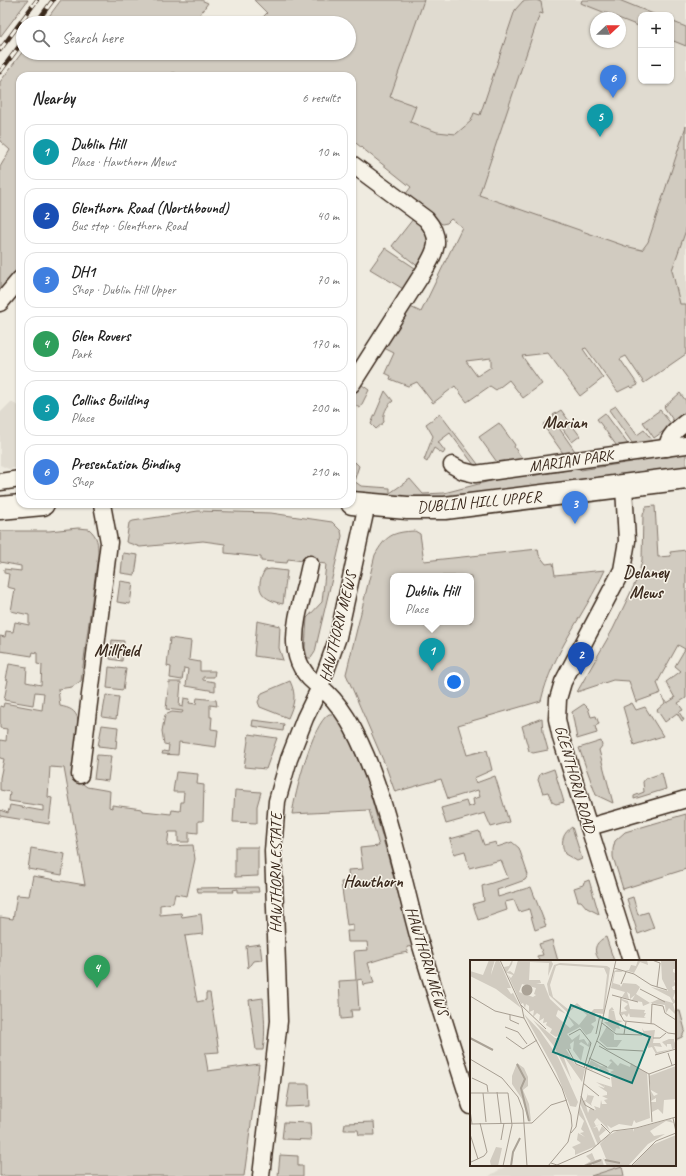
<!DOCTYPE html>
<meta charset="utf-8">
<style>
body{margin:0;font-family:Caveat,sans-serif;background:#f6f6f6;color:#222}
.controls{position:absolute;right:12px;top:12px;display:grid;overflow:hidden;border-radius:8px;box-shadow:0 1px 3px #0004}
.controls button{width:36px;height:36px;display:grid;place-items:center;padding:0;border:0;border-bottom:1px solid #e0e0e0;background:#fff;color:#222;font:20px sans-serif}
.compass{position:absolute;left:590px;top:12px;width:36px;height:36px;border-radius:50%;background:#fff;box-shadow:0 1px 3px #0004;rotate:68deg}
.you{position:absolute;left:454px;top:682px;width:14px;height:14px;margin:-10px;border:3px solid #fff;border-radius:50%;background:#1a73e8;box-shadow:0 0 0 6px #1a73e833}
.badge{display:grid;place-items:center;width:26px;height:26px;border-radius:50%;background:#1f6fb2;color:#fff;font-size:13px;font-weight:700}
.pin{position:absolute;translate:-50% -33px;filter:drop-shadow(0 1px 2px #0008)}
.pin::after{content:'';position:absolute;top:21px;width:14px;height:12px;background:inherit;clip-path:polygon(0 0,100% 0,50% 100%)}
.popup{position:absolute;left:390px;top:573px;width:84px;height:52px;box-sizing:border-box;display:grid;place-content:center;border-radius:8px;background:#fff;filter:drop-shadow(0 1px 3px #0005);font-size:13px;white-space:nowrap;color:#767676}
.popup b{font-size:15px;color:#222}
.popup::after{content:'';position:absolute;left:50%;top:100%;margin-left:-8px;border:8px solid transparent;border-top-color:#fff}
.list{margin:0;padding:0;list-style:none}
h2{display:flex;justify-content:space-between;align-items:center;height:52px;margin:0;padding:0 16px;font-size:17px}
h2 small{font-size:13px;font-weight:400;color:#767676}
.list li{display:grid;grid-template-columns:26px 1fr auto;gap:12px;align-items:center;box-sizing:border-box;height:56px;margin:0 8px 8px;padding:0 8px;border:1px solid #e0e0e0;border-radius:12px}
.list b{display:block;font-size:15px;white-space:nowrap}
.list p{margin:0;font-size:13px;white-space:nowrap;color:#767676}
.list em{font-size:13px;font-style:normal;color:#767676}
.icon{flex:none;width:22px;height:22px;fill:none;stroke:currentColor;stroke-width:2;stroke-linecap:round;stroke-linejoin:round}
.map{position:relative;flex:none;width:686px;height:1176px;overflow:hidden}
.search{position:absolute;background:#fff;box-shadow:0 1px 3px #0004;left:16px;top:16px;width:340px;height:44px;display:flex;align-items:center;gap:10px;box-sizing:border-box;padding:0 14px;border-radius:22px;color:#767676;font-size:15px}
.panel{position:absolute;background:#fff;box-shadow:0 1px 3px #0004;left:16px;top:72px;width:340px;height:436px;border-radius:12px}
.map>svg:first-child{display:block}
</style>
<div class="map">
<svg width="686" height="1176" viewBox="0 0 686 1176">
<rect width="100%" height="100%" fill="#efebe0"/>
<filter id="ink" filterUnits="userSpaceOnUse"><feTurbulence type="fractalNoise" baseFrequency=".025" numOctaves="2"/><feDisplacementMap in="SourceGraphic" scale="8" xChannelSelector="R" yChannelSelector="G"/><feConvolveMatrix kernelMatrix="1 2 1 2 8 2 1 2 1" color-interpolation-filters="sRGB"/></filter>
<g filter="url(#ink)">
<!-- built -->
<g fill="#e0dbd0" fill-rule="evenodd">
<path d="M 281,0 L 686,0 L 686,337 L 394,369 L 462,227 L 352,140 L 352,76 L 349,53 L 349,23 ZM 641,15 L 671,15 L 671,81 L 641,81 ZM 596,18 L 620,18 L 620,42 L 596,42 Z"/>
<path d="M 11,402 L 20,407 L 20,467 L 9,469 L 0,465 L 0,413 Z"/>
<path d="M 508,1165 L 625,1165 L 591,1176 L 489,1176 Z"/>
</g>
<!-- green -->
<g fill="#d1cbc0" stroke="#867a6f" fill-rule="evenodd">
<path d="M 0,0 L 28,0 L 0,37 Z"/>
<path d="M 61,0 L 201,0 L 208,3 L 200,14 L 208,23 L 44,23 Z"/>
<path d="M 254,0 L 424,0 L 390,97 L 416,106 L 410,122 L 437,132 L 456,134 L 471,121 L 474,113 L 480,115 L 515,10 L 523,1 L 536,0 L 541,2 L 543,14 L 540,13 L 538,19 L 479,195 L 625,246 L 642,250 L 648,242 L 686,126 L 686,230 L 672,270 L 680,304 L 686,304 L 686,354 L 644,383 L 626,356 L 620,359 L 638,385 L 632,388 L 630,386 L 618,392 L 586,348 L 583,349 L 603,378 L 580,396 L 548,353 L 522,356 L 542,384 L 523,398 L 509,380 L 496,390 L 490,386 L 467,402 L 455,386 L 433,403 L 417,382 L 408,386 L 390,379 L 391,376 L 385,373 L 394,353 L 382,347 L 406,305 L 421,312 L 462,227 L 451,219 L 447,223 L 442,224 L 405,195 L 411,187 L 352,140 L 352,76 L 182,76 L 173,72 L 171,76 L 20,76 L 20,267 L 0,290 L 0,167 L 10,150 L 0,141 L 0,82 L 23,51 L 23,53 L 349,53 L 349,23 L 257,23 L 267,13 ZM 491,358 L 491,367 L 477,376 L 466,361 Z"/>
<path d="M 582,0 L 619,0 L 656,15 L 641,15 L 641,27 L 583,4 L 581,3 Z"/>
<path d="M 671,21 L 686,27 L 686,46 L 671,40 Z"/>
<path d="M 413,219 C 434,236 429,245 420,268 L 392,246 Z"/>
<path d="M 385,248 L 418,270 L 405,290 L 370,269 Z"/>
<path d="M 362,385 L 369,390 L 360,408 L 352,404 L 352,396 Z"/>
<path d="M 385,391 L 393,401 C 387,405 382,415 384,422 L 376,429 L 371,424 Z"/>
<path d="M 680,393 L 686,401 L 686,415 L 675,423 L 664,407 Z"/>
<path d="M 616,406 L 637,435 L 644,430 L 652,440 L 644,445 L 635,447 L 609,410 Z"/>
<path d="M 561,410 L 580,436 L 572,442 L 553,415 Z"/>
<path d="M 660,410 L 672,425 L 654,438 L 643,422 Z"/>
<path d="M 605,413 L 630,447 L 619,449 L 597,419 Z"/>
<path d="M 440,414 L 481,468 L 477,469 L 450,433 L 438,442 L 445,451 L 443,454 L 434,448 L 427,462 L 424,460 L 433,436 L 426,424 Z"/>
<path d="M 552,418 L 577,454 L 565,456 L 543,425 Z"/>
<path d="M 499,423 L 515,445 L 514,447 L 524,461 L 499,465 L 479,437 Z"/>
<path d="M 686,450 L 686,468 L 459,498 L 412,500 L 352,494 L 352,468 L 355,462 L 359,466 L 354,481 L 361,486 L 390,488 L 390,493 L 410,479 L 423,494 L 444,493 L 525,472 L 530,476 L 563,471 L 565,466 L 577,465 L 581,470 L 632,462 L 636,457 Z"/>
<path d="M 655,506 L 658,557 L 671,556 L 670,552 L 686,550 L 686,698 L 678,703 L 683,710 L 679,712 L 684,720 L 682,721 L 677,713 L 665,722 L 657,710 L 665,703 L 662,696 L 667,703 L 675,698 L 666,682 L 681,671 L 675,666 L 685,649 L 678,645 L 657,683 L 661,693 L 636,702 L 629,681 L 613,680 L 577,692 L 613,629 L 638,577 L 642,560 L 643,515 L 646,507 Z"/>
<path d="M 198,511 L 271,513 L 332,522 L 341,531 L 342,536 L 318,638 L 315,652 L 311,658 L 307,658 L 305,648 L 307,618 L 322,602 L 326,564 L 288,559 L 287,563 L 261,561 L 261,557 L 225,553 L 225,544 L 203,541 L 140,547 L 126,542 L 129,523 L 133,521 Z"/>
<path d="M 78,528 L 89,529 C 98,537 98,543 98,555 L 81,681 L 72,687 L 58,689 L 60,706 C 70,708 75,710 78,719 L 73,780 L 79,781 L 87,787 L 110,791 L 109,807 L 112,808 L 112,805 L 142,809 L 143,811 L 171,814 L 172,810 L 180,811 L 181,802 L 183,802 L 184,792 L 173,792 L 176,772 L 198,774 L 197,784 L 204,785 L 203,821 L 198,821 L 198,833 L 189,832 L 189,842 L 178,842 L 178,832 L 169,832 L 167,846 L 193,845 L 195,859 L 187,896 L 175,894 L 173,903 L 160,905 L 160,915 L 181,913 L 182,917 L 201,914 L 203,934 L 185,936 L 197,1002 L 206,1000 L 206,993 L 210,993 L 219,1052 L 205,1053 L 208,1071 L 259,1064 L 244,1176 L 0,1176 L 0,917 L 13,919 L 17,895 L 29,896 L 33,876 L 85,885 L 64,768 L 50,767 L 48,797 L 52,798 L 49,824 L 0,816 L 0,810 L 8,813 L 10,805 L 43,811 L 43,806 L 9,801 L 10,792 L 0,790 L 0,778 L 4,759 L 0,758 L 0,740 L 6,741 L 7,729 L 0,728 L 0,706 L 3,707 L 4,703 L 42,710 L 44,693 L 35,692 L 33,705 L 4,700 L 8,680 L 6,679 L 9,664 L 27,667 L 26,682 L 41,685 L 42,665 L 37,664 L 37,653 L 33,652 L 32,656 L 0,651 L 0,636 L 5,637 L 6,631 L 13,632 L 15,622 L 29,625 L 29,615 L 11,611 L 15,589 L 7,587 L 9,574 L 4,573 L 4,569 L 21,571 L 21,566 L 0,562 L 0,531 L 49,531 Z"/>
<path d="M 415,531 L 420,534 L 424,561 L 538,549 L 539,555 L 546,564 L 553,563 L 555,575 L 605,570 C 585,614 552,653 541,701 L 458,725 L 467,755 L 487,750 L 492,770 L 474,778 L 476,783 L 495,776 L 509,822 L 491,827 L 485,813 L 446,824 L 441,808 L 466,801 L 468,807 L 474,805 L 473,799 L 480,797 L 478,790 L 448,799 L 441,779 L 395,792 L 386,767 L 346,674 L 375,555 C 386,535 393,532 415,531 ZM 393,576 L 471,576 L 471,622 L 393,622 Z"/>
<path d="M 123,553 L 138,555 L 135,575 L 121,573 Z"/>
<path d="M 271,569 L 287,571 L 283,604 C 263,600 253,590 265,570 Z"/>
<path d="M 120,581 L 133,583 L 130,604 L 117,602 Z"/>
<path d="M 257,621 L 280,626 L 279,648 L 283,660 L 254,656 Z"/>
<path d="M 170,638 L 191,641 L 189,660 L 200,662 L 200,671 L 215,671 L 214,677 L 203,677 L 203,680 L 215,682 L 215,691 L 186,686 L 188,669 L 184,668 L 182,680 L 170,678 L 171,667 L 167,666 Z"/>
<path d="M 112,640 L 124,641 L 122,661 L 110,659 Z"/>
<path d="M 109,667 L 126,669 L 123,690 L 107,688 Z"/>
<path d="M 290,681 C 297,696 294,704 288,718 L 260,707 L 258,702 L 262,693 Z"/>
<path d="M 169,682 L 181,682 L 179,706 L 183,707 L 184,698 L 190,699 L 189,703 L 196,704 L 197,698 L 216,700 L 217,706 L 210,705 L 210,717 L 212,717 L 211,729 L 218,730 L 216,747 L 179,742 L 178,755 L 162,754 L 163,751 L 168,752 L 169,745 L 164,744 L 162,731 L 165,715 L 172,712 L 182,713 L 183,711 L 166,709 Z"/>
<path d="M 106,695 L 119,697 L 116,719 L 102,717 Z"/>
<path d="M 632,703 L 636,710 L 645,707 L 663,736 L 634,745 L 623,707 Z"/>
<path d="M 584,704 L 588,708 L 591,717 L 596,716 L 599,724 L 595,726 L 597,733 L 577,739 L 572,712 Z"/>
<path d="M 329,714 L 334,714 L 346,731 L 367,782 L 413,946 L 407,947 L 408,952 L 397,954 L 368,963 L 374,983 L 363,985 L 362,979 L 357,980 L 359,1010 L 351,1010 L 352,1018 L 341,1019 L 339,981 L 356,980 L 354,951 L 368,950 L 367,942 L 348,942 L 347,931 L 353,931 L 353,924 L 347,925 L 341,882 L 349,881 L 348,870 L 363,869 L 360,848 L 379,846 L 369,810 L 292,814 C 295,794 312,724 329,714 Z"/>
<path d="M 542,718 L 543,732 L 548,750 L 533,753 L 529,751 L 522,726 Z"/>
<path d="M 253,720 L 284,724 L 283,731 L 252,726 Z"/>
<path d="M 102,725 L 118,727 L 116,748 L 98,746 Z"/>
<path d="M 249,734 L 277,738 L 266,769 L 244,767 Z"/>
<path d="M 601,741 L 602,746 L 599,750 L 613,803 L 596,795 L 579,748 Z"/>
<path d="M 97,755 L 111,756 L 108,781 L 94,779 Z"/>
<path d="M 554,769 L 564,802 L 556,804 L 552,802 L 548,792 L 543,793 L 538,780 L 540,774 Z"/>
<path d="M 662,773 L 666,789 L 634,799 L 634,796 L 644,792 L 643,782 L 645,779 Z"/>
<path d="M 235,790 L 261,792 L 257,806 L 257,823 L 233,822 Z"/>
<path d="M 686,814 L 686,869 L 623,889 L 613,857 L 613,849 L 615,841 L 625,832 Z"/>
<path d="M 572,827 L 582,859 L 577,861 L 565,854 C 561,843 561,835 572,827 Z"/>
<path d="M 479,831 L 484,845 L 496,842 L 497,847 L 512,842 L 519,848 L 528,875 L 525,880 L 497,890 L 498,897 L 531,887 L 546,926 L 535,930 L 529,909 L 519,912 L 514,900 L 505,902 L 507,910 L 478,920 L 473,904 L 484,901 L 482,886 L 508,878 L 501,860 L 469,868 L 465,851 L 454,854 L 450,839 Z"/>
<path d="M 235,847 L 258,847 L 258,876 L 235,877 Z"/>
<path d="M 31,848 L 65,854 L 62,875 L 28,869 Z"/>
<path d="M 589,880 L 599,914 L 587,908 L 581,901 L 578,901 L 574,888 L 583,885 L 584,882 Z"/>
<path d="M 258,887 L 259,892 L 238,892 L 238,889 L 233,890 L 234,892 L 198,892 L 197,888 Z"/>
<path d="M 633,897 L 638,915 L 648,912 L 654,928 L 638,934 L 627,899 Z"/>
<path d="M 606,937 L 614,961 L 600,961 C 592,951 595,942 606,937 Z"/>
<path d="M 552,940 L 558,961 L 539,961 L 537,956 L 543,955 L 539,944 Z"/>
<path d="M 260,944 L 262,960 L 253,961 L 248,968 L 246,946 Z"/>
<path d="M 263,998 C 264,1015 266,1032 263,1050 L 256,1050 L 249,1000 Z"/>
<path d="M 675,1011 L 680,1011 L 685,1030 L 682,1037 L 675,1040 Z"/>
<path d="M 290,1084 L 309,1084 L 310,1106 L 286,1107 Z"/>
<path d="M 284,1122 L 310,1123 L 311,1140 L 282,1139 Z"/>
<path d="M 374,1122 L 375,1135 L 359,1135 L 358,1130 L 344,1130 L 345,1123 Z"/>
<path d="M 280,1155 L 298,1156 L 298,1166 L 303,1166 L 303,1176 L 278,1176 Z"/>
<path d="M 622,1166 L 624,1176 L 591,1176 Z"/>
</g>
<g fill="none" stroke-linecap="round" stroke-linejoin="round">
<defs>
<g id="street">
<path d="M 352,164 L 426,219 C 443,239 436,251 424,271 L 352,384"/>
<path d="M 0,303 L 20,279"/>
<path d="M 667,448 C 668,436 677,429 686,422"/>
<path d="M 452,465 L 463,471 L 475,474 L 686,445"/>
<path d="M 0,482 L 20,479"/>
<path d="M 624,487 L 627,541 L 622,570 L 563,682 L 558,699 L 557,719 L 561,738 L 631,961"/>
<path d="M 367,504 L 338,637 L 320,687 C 376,728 401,879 421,946 C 437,1000 454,1053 471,1106"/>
<path d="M 80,775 L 109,542 L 102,504"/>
<path d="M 589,827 L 686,799"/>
<path d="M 261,1176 L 279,1021 L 273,851 L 277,801 L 289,759 L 305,718 L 320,687 C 275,657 303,605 310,564"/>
</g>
<g id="secondary">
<path d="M 352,503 L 407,508 L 445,508 L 686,478"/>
<path d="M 0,508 L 43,504"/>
</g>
</defs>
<!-- street casing -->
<use href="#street" stroke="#3b2a1e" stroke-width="19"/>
<!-- secondary casing -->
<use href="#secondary" stroke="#3b2a1e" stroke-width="25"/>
<!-- street -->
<use href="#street" stroke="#f7f3e8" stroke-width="16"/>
<!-- secondary -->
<use href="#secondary" stroke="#f7f3e8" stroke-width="22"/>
<defs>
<g id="rail">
<path d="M 36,23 L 53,0"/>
<path d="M 0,50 L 37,0"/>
<path d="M 0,72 L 23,41"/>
</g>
</defs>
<!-- rail casing -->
<use href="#rail" stroke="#3b2a1e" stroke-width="4.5"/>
<!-- rail -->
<use href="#rail" stroke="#f7f3e8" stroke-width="3" stroke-dasharray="9" stroke-linecap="butt"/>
</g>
</g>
<g text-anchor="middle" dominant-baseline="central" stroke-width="3" stroke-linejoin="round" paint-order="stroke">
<!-- street labels -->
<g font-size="16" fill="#3b2a1e" stroke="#f7f3e8">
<text transform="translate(571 461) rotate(-8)">MARIAN PARK</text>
<text transform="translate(479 502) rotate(-5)">DUBLIN HILL UPPER</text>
<text transform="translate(338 627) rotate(-76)">HAWTHORN MEWS</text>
<text transform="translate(575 779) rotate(74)">GLENTHORN ROAD</text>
<text transform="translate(276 873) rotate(-90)">HAWTHORN ESTATE</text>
<text transform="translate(427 961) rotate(73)">HAWTHORN MEWS</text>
</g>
<!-- neighbourhood labels -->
<g font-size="17" font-weight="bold" fill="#3b2a1e" stroke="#f7f3e8">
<text x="565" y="422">Marian</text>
<text x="646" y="572">Delaney<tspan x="646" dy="20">Mews</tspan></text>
<text x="117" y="650">Millfield</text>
<text x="373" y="881">Hawthorn</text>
</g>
</g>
<!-- overview -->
<g transform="translate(470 960)">
<rect width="206" height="206" fill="#efebe0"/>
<path d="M 19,0 L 25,0 L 22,9 L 21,15 L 26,0 L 29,0 L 41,28 L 37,28 L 41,34 L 43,33 L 51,48 L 26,29 L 0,16 L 0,11 L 13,15 ZM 42,0 L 43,0 L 42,4 L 37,12 L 40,11 L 44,14 L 48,0 L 81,0 L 83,4 L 78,16 L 79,3 L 60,2 L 59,20 L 70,20 L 71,23 L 66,24 L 74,24 L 80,39 L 96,54 L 88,50 L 86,56 L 100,68 L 104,65 L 97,55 L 109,65 L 117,55 L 106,46 L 98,53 L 79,35 L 77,24 L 84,5 L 90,3 L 137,6 L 140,8 L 134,54 L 125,53 L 126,61 L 121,64 L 124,67 L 121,73 L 116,75 L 110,67 L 97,74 L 102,80 L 110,74 L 109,80 L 114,79 L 118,85 L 119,81 L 121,84 L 119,87 L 111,82 L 109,84 L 114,87 L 111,101 L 103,90 L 104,81 L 100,84 L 101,89 L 96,89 L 105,104 L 115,109 L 112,122 L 93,95 L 102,121 L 83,85 L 63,60 L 85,78 L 90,78 L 91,74 L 86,77 L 80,73 L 82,69 L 76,65 L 77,62 L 73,63 L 74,58 L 69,61 L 70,55 L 67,53 L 63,57 L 64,50 L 59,52 L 59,46 L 56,44 L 55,48 L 53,43 L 51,44 L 38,15 L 41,18 L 43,15 L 35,12 L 34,7 L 39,6 ZM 89,5 L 134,8 L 137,15 L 133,49 L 124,49 L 119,54 L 107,43 L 99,50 L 83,37 L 80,25 L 86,6 ZM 52,24 L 66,28 L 64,34 L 66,35 L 63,37 L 49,32 ZM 168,0 L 177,0 L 178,5 L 170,2 L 164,13 L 155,10 L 159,10 L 161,5 L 166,6 ZM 186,0 L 206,0 L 206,9 L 203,9 L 203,12 L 205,13 L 206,19 L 204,21 L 206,25 L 202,27 L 203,30 L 206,30 L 203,38 L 206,42 L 203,44 L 206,55 L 199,48 L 196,53 L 195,45 L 180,43 L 173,46 L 172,42 L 160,40 L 162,40 L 165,35 L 160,39 L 160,34 L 157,32 L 159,39 L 152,37 L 155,32 L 141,28 L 144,11 L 147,10 L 150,10 L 153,12 L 145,12 L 143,23 L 150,25 L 151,27 L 153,23 L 166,24 L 170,27 L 166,34 L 180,43 L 189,39 L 203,43 L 200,37 L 181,27 L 198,31 L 192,19 L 191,1 ZM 151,40 L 152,39 L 158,41 L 160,49 L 175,50 L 174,53 L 176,53 L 174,57 L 176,58 L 160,57 L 159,53 L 157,57 L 154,54 L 151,56 L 151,52 L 157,51 L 154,48 L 158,44 ZM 142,47 L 144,50 L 141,51 L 144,51 L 146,60 L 153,61 L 148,63 L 150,69 L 146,68 L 145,72 L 134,62 L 138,62 L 139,50 ZM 54,54 L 70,71 L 88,97 L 108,142 L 106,147 L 100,146 L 86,112 ZM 137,66 L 144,74 L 144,80 L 152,80 L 147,87 L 137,87 L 129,80 ZM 172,68 L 174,71 L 185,70 L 183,83 L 190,83 L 192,87 L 184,86 L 187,92 L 202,89 L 201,84 L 197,84 L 197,87 L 192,82 L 199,79 L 204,79 L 204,83 L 206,79 L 206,88 L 186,94 L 182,87 L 178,88 L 178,81 L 181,78 L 174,75 ZM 141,99 L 148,106 L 150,103 L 160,107 L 161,103 L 177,113 L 180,158 L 166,163 L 164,160 L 162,166 L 149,164 L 141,168 L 137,165 L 140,171 L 127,158 L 124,162 L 126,166 L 130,164 L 123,168 L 127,167 L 129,172 L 132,166 L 136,170 L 129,176 L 131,181 L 128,185 L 110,143 L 112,137 L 113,141 L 116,140 L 118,133 L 117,135 L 124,136 L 121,144 L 122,146 L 115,141 L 118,153 L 120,148 L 126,150 L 124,146 L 130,148 L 131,140 L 132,144 L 137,144 L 134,140 L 138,139 L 132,136 L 137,135 L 137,132 L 128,126 L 134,128 L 135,125 L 134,127 L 126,122 L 142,127 L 141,117 L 145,116 L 140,112 L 144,110 L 136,108 L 139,111 L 137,115 L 137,113 L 130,111 L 129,107 L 126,109 L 125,106 L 121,107 L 123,110 L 117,108 L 121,100 L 131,106 L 138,107 L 142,102 L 139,101 ZM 47,103 L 54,108 L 58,117 L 58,126 L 53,130 L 59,144 L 61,161 L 59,162 L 52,139 L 42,124 L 42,116 ZM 206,106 L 206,139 L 194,140 L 193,154 L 188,149 L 182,152 L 181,142 L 186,142 L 186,138 L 181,141 L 181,131 L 184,136 L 188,134 L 181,130 L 179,116 ZM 109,144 L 126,186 L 105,195 L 105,190 L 102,187 L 111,183 L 107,180 L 108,173 L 115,177 L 110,173 L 114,172 L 111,169 L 114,161 L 109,155 ZM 200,159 L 204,163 L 196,161 L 180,171 L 184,176 L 195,174 L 178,184 L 158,206 L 137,206 L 133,198 L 137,201 L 130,184 L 137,176 L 147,171 L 163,169 L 164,172 L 164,169 ZM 206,175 L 206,206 L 162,206 L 182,185 ZM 26,187 L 32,188 L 28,206 L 21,206 L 20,201 ZM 122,193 L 125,200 L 132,199 L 134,206 L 123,206 L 123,203 L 112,206 L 121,201 L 116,196 Z" fill="#d1cbc0" fill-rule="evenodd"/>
<path d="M51.5 30a5.5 5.5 0 1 1 11 0a5.5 5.5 0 1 1-11 0Z" fill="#aaa296"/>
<path fill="none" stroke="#aaa296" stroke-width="2" d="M 0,78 L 23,90M 47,104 L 55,119 L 51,128 L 59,161M 135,200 L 150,203M 41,206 L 43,192 L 50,178M 115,206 L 131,200"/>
<path fill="none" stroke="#a79e92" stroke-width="1" d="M 30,0 L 52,48 L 54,58 L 92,128 L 101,155 L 102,166 L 98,182 L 78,206M 182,0 L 190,3 L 187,27M 144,8 L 164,14 L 181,25 L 197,30M 151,24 L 156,12M 170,29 L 195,42M 142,35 L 168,42M 0,36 L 25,51 L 54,58M 151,38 L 150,54 L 154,61 L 184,64 L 198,73 L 206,74M 51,45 L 76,69M 40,55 L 40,60 L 49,64M 132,63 L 146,74 L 172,75M 181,64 L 182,44 L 193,46 L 195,53 L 206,60M 35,67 L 48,72 L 57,84M 126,74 L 130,55 L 131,59M 154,74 L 156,62M 99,75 L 110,69 L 121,83 L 114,108M 36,77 L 53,89 L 67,80M 183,78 L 190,78 L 196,73M 127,81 L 137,89 L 173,91M 129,86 L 179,114M 98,89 L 106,104 L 140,119M 198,93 L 202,105M 185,95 L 206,89M 119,98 L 137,107M 0,99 L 32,118 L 48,137 L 53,150 L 57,206M 179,114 L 182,162M 179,114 L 206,104M 2,118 L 17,125 L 18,132M 113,123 L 129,136M 27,132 L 31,163M 0,133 L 38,133 L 42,165 L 33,206M 13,133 L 16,162M 111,136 L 115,145 L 124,150M 0,150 L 2,164M 203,158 L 206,172M 0,164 L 62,163 L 81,145 L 97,140M 131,164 L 140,173M 101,173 L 106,167 L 116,109 L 129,75 L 146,0M 0,174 L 8,199M 31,180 L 34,163M 1,202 L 14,196 L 17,192 L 10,163M 81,203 L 87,205 L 121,190 L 143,171 L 166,168 L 206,157M 161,206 L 186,181 L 206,173"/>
<path fill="#0f766e" fill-opacity="0.15" stroke="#0f766e" stroke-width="2" d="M 101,45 L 180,77 L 162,123 L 83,92 Z"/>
<rect width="206" height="206" fill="none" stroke="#3b2a1e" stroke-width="2"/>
</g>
</svg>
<div class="controls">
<button>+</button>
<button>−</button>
</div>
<svg class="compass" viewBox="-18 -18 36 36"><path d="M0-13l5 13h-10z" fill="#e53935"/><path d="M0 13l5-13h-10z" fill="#767676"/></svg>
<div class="you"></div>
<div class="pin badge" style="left:432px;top:671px;background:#0f9aa8">1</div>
<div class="popup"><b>Dublin Hill</b>Place</div>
<div class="pin badge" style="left:581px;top:675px;background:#1a4fb4">2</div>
<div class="pin badge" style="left:575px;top:524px;background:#3f7fe0">3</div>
<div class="pin badge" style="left:97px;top:988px;background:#2e9e5b">4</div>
<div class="pin badge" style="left:600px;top:137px;background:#0f9aa8">5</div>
<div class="pin badge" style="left:613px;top:98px;background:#3f7fe0">6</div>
<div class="search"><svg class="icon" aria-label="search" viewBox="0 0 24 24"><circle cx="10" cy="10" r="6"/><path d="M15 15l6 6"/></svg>Search here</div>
<section class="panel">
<h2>Nearby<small>6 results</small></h2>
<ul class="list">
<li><span class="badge" style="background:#0f9aa8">1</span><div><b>Dublin Hill</b><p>Place · Hawthorn Mews</p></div><em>10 m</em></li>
<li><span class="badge" style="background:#1a4fb4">2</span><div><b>Glenthorn Road (Northbound)</b><p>Bus stop · Glenthorn Road</p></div><em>40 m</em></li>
<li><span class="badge" style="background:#3f7fe0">3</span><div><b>DH1</b><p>Shop · Dublin Hill Upper</p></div><em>70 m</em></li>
<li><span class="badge" style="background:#2e9e5b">4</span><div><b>Glen Rovers</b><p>Park</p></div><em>170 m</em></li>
<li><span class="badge" style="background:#0f9aa8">5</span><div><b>Collins Building</b><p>Place</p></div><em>200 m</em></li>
<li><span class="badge" style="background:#3f7fe0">6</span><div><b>Presentation Binding</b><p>Shop</p></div><em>210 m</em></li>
</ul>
</section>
</div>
